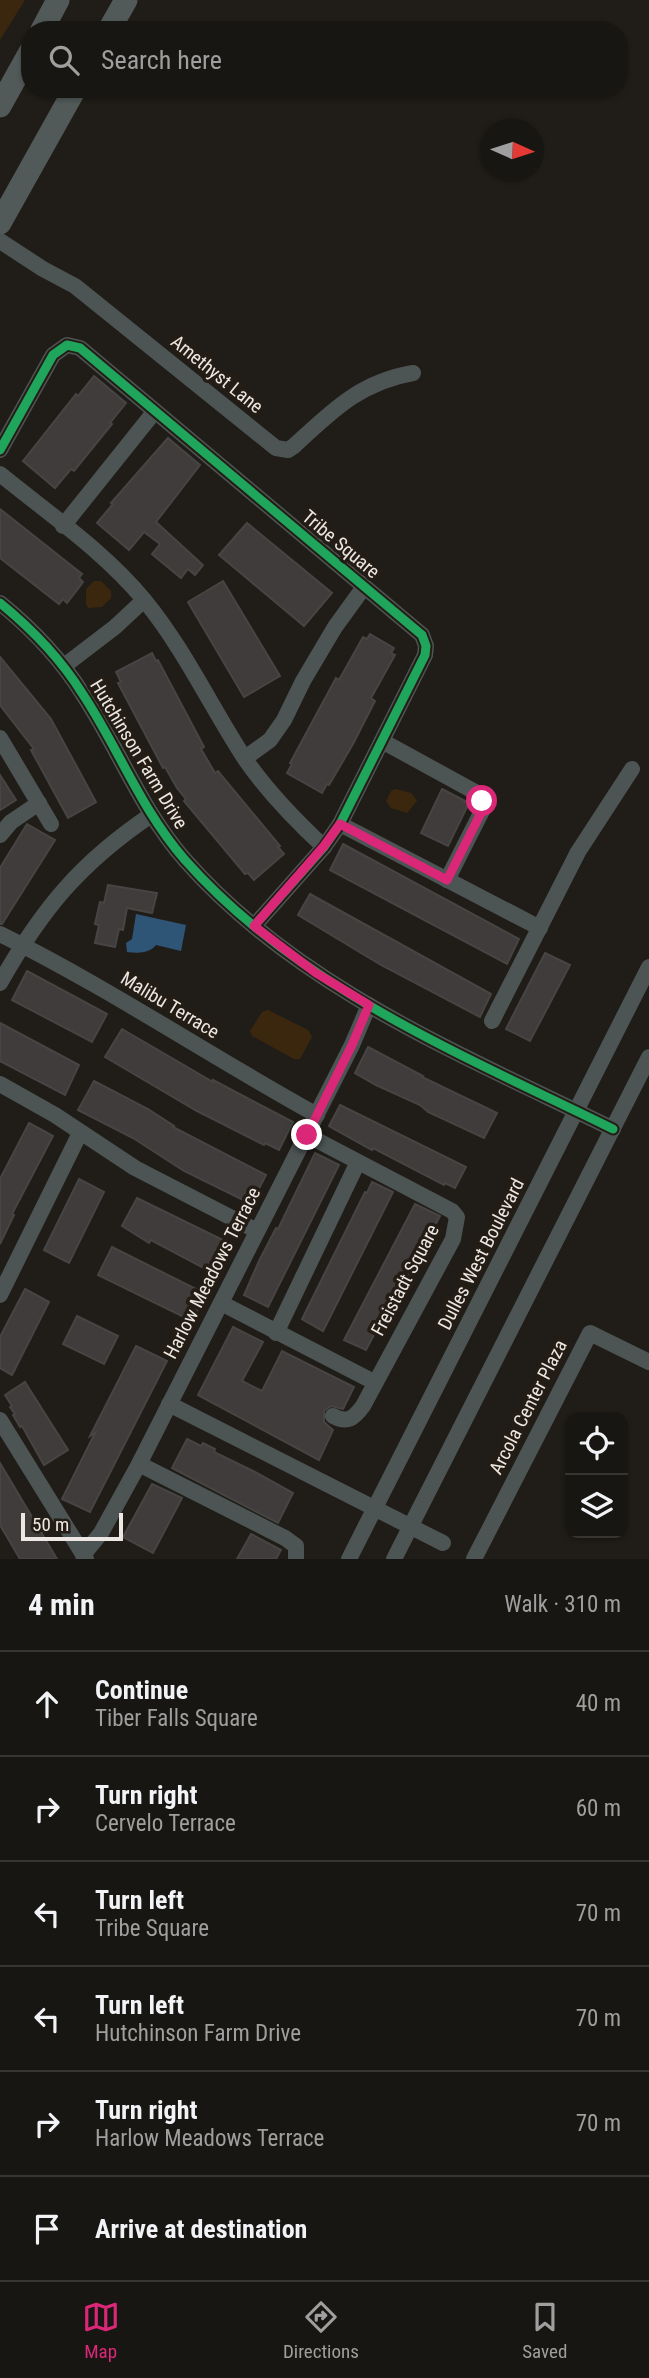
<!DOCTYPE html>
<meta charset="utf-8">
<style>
body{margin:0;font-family:"Roboto Condensed",sans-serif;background:#211f1b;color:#f1f3f6}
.controls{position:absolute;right:21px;bottom:21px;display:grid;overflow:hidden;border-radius:14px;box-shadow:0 2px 5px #0004}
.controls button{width:63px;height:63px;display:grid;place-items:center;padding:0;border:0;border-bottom:2px solid #363532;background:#181612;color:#f1f3f6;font:35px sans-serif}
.compass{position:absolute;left:481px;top:119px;width:63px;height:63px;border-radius:50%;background:#181612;box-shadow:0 2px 5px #0004;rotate:93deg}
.scale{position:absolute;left:21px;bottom:18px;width:102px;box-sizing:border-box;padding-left:7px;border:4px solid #ece7e2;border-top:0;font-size:19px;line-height:24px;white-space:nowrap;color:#ece7e2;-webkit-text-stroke:5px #241d15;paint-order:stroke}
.stop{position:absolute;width:21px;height:21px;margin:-16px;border:5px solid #db2777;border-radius:50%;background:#fff}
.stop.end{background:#db2777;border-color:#fff;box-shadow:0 2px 7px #0008}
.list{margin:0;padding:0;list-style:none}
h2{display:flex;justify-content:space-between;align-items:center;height:91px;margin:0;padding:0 28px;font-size:30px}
h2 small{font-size:23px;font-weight:400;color:#9f9f9f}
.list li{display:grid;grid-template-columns:46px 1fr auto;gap:21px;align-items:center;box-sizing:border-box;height:105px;padding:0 28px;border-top:2px solid #363532}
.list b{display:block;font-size:26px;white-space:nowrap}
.list p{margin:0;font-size:23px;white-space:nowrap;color:#9f9f9f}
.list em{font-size:23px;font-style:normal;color:#9f9f9f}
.icon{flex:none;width:38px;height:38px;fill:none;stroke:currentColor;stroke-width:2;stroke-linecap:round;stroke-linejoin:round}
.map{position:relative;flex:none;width:649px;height:1559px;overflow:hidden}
.search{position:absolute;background:#181612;box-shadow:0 2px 5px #0004;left:21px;right:21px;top:21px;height:77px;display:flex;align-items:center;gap:18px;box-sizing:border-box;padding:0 24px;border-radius:28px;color:#9f9f9f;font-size:26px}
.sheet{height:721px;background:#181612}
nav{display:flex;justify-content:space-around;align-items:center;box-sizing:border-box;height:98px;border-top:2px solid #363532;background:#181612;font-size:19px;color:#9f9f9f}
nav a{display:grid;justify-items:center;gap:4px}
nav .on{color:#db2777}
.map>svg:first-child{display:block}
</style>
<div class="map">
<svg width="649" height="1559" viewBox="0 0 649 1559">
<rect width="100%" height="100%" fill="#201d18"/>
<!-- green -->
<g fill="#3b270e">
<path d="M 0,0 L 25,0 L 0,40 Z"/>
<path d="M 94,581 L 101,581 L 111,591 L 111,598 L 102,607 L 88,608 L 86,604 L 86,589 Z"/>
<path d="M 395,789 L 411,793 L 417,801 L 407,813 L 391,808 L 386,801 L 391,791 Z"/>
<path d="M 268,1010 L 308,1030 L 312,1037 L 300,1059 L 294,1059 L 252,1036 L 250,1031 L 262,1012 Z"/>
</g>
<!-- water -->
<path fill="#2f5576" d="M 136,914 L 186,925 L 181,951 L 156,945 C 149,954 138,953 127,952 L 126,943 L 132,939 Z"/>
<!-- building -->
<g fill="#3f3c3b" stroke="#474544" stroke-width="2">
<path d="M 94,376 L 126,403 L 110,423 L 112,424 L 74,471 L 71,469 L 55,488 L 23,461 L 76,394 L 78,396 Z"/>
<path d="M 168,438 L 200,465 L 156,522 L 203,565 L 195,575 L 188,569 L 181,578 L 152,554 L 160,544 L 144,532 L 129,550 L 97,523 L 113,504 L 111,503 Z"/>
<path d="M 0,509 L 82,574 L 79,578 L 83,582 L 67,603 L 63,599 L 59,604 L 0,558 Z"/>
<path d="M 247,523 L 332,593 L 304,626 L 219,555 Z"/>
<path d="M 223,581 L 280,676 L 244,697 L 188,602 Z"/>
<path d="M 370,634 L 394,648 L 391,653 L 395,655 L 371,698 L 375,701 L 353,744 L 329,785 L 327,784 L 322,793 L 287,773 L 292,764 L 290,763 L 336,678 L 339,680 L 363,637 L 367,639 Z"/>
<path d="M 152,653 L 156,661 L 158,660 L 204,747 L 201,749 L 215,773 L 218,771 L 280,846 L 278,847 L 284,854 L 254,880 L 248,873 L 245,874 L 184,801 L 186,799 L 177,788 L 165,767 L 163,768 L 118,683 L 121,682 L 116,672 Z"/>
<path d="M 0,657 L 51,719 L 96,802 L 68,818 L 31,750 L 34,749 L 0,705 Z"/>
<path d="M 0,775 L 16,800 L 0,810 Z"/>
<path d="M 442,789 L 469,803 L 448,846 L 421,833 Z"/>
<path d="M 27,824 L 55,840 L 2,924 L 0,924 L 0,868 Z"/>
<path d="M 343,844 L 519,939 L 507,964 L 330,870 Z"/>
<path d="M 108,885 L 157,893 L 152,913 L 127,908 L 123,930 L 119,929 L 115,947 L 95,943 L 99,925 L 95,924 L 100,902 L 104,903 Z"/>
<path d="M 310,894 L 491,994 L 480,1017 L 381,965 L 298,915 Z"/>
<path d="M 545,953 L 570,965 L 530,1041 L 506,1029 Z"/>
<path d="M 27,971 L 107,1014 L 92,1042 L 12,1000 Z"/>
<path d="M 0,1023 L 79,1065 L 65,1095 L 0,1061 Z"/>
<path d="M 122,1029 L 213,1082 L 213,1080 L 293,1122 L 279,1150 L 265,1143 L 264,1145 L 197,1111 L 105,1057 Z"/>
<path d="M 368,1047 L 423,1076 L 422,1077 L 497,1113 L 484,1138 L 428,1112 L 420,1105 L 376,1085 L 355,1073 Z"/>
<path d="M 94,1081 L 148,1109 L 174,1126 L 173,1127 L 266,1175 L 251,1204 L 184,1171 L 133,1138 L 78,1110 Z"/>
<path d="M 340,1105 L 466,1167 L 455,1188 L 445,1183 L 444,1185 L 373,1148 L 372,1150 L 329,1126 Z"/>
<path d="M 29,1123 L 53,1136 L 12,1214 L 14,1215 L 0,1244 L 0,1179 Z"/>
<path d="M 315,1153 L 339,1165 L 268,1307 L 244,1295 L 259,1261 L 276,1228 L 278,1229 Z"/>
<path d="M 79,1179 L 104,1192 L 69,1263 L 44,1250 Z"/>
<path d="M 372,1182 L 393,1192 L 323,1331 L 302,1319 L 365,1192 L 367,1193 Z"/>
<path d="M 137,1198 L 231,1244 L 215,1274 L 151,1240 L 149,1243 L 122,1226 Z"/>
<path d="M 415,1204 L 440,1216 L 411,1272 L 404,1283 L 402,1282 L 366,1350 L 344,1340 Z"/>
<path d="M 112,1247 L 206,1294 L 192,1321 L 98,1275 Z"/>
<path d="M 25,1289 L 49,1302 L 12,1375 L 0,1368 L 0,1337 Z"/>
<path d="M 77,1316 L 118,1336 L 104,1364 L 63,1344 Z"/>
<path d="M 233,1327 L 263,1342 L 242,1381 L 262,1391 L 282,1351 L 354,1387 L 343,1409 L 331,1406 L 324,1411 L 324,1422 L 333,1430 L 319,1460 L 198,1395 Z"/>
<path d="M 136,1346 L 167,1361 L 90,1512 L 62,1499 L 95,1433 L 90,1436 Z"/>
<path d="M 25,1382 L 68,1450 L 44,1465 L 22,1426 L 20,1427 L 13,1415 L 15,1414 L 10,1407 L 12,1406 L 5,1395 Z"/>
<path d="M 187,1439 L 201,1446 L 203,1443 L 215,1449 L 214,1452 L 255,1472 L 293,1493 L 278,1523 L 172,1468 Z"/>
<path d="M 0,1463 L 57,1559 L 20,1559 L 0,1525 Z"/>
<path d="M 152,1484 L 182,1498 L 153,1553 L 123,1537 Z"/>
<path d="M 251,1534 L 281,1550 L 276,1559 L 237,1559 Z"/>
</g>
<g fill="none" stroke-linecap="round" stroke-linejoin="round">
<!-- minor -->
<g stroke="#4c5454" stroke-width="16">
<path d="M 0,241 L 43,269 L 75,286 L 276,448 L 288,450 L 294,446 C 332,411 360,382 413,373"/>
<path d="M 0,450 L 53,355 L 67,345 L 80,348 L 422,635 L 426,646 L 425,655 L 340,824 L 324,847 L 254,926"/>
<path d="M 0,474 C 49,514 105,552 145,601 C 185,650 211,707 245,759 C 267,791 295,820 324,847"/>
<path d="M 63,526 L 155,411"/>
<path d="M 0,603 C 32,629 60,658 82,693 C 118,747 141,810 185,860 C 298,988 463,1055 613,1129"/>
<path d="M 64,666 L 115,627 L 144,600"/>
<path d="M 0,738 L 51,824"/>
<path d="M 382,741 L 477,793 L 482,801 L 482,811 L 447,880"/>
<path d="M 245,758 L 270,740 L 284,720 L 303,681 L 335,627 L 364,587"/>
<path d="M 340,824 L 540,928"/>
<path d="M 0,835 L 11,822 L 39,803"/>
<path d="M 0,934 C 109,988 210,1056 317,1115"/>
<path d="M 0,983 C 42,909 80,863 151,815"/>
<path d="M 492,1021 L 578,852 L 632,769"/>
<path d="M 0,1084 L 55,1115 L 135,1168 L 257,1231"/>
<path d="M 307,1135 L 452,1211 L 457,1217 L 453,1239 L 363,1406 C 354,1418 348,1424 333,1416"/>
<path d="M 0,1295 L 80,1133"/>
<path d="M 221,1303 L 374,1382"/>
<path d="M 276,1333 L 357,1164"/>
<path d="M 169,1404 L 443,1543"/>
<path d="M 0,1420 L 86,1559"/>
<path d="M 139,1464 L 285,1538 L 296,1546 L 296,1559"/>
<path d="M 83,1555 L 101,1533 L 139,1464 L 352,1045 L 369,1005"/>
<path d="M 349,1559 L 649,967"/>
<path d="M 394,1559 L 649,1057"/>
<path d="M 474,1559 L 590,1333 L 649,1362"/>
</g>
<!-- highway -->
<g stroke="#525a59" stroke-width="23">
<path d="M 42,30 L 58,0"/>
<path d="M 109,30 L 126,0"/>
<path d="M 0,106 L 30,52"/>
<path d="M 0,223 L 75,89"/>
</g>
<defs>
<g id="cycleway">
<path d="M 0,450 L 53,355 L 67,345 L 80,348 L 422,635 L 426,646 L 425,655 L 340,824 L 324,847 L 254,926"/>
<path d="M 0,603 C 32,629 60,658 82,693 C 118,747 141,810 185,860 C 298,988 463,1055 613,1129"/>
</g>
</defs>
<!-- cycleway casing -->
<use href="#cycleway" stroke="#241d15" stroke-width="13"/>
<!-- cycleway -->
<use href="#cycleway" stroke="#20a55d" stroke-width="9"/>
</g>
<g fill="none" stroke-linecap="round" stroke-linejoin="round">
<!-- route -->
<path stroke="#db2777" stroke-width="9" d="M 307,1135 L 352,1045 L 369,1005 L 316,973 L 254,926 L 324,846 L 340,824 L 447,880 L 482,811 L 482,801"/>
</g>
<g text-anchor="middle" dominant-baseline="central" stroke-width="7" stroke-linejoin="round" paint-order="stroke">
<!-- street labels -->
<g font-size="19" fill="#ece7e2" stroke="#241d15">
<text transform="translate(217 374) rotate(39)">Amethyst Lane</text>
<text transform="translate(341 544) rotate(40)">Tribe Square</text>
<text transform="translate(139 754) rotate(59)">Hutchinson Farm Drive</text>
<text transform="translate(170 1005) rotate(31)">Malibu Terrace</text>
<text transform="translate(481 1254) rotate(-63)">Dulles West Boulevard</text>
<text transform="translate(212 1273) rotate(-63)">Harlow Meadows Terrace</text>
<text transform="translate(405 1280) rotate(-62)">Freistadt Square</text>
<text transform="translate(528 1407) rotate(-63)">Arcola Center Plaza</text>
</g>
</g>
</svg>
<div class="controls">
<button><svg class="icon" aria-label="locate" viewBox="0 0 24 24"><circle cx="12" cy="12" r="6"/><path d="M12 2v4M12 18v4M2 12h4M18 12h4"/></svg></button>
<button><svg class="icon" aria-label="layers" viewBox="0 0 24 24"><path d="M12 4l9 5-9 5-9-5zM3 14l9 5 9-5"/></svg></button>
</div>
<svg class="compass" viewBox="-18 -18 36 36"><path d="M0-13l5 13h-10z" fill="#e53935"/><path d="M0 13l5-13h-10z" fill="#9f9f9f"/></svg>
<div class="scale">50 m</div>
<div class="stop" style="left:482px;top:801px"></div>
<div class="stop end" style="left:307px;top:1135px"></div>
<div class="search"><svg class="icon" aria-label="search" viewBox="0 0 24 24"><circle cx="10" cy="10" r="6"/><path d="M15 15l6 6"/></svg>Search here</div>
</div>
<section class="sheet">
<h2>4 min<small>Walk · 310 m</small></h2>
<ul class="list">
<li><svg class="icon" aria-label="ahead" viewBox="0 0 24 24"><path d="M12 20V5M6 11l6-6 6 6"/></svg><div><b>Continue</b><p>Tiber Falls Square</p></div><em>40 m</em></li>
<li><svg class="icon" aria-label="right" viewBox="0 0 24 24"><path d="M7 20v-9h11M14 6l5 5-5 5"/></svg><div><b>Turn right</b><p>Cervelo Terrace</p></div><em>60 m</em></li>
<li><svg class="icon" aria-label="left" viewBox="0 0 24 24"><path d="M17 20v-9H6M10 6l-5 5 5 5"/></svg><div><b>Turn left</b><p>Tribe Square</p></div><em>70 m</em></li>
<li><svg class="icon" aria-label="left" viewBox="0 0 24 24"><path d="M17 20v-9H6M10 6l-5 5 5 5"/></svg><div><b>Turn left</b><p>Hutchinson Farm Drive</p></div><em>70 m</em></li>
<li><svg class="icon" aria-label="right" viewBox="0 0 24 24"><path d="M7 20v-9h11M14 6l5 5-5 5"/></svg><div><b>Turn right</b><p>Harlow Meadows Terrace</p></div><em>70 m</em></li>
<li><svg class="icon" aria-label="arrive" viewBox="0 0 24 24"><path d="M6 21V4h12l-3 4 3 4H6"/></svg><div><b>Arrive at destination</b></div></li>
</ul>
</section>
<nav>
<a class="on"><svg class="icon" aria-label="map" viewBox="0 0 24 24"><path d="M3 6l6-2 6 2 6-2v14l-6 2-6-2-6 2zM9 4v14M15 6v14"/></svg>Map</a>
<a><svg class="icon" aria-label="directions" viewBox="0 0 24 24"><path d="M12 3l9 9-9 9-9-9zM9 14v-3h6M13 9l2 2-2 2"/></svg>Directions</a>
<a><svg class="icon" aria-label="saved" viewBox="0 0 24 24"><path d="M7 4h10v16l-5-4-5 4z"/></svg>Saved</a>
</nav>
